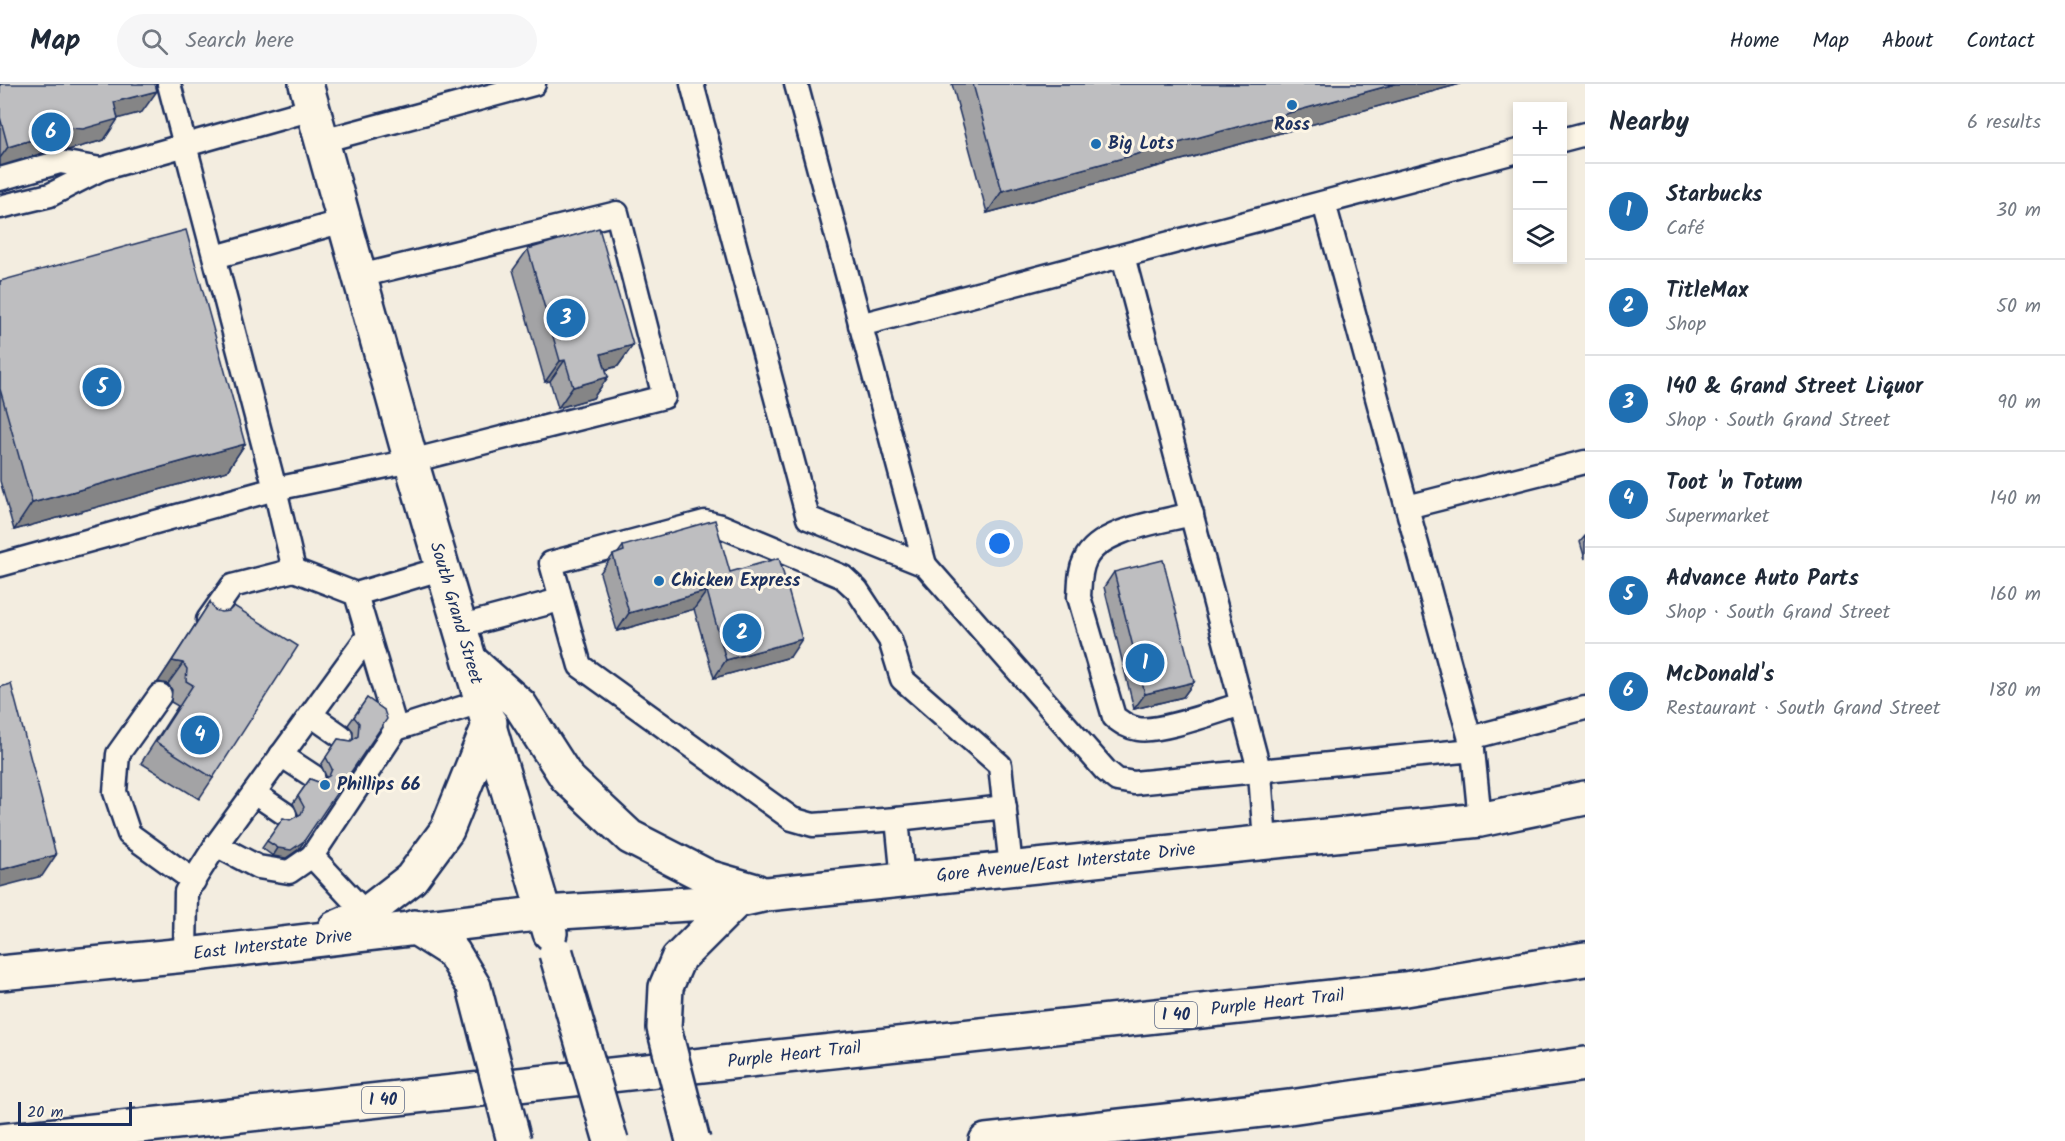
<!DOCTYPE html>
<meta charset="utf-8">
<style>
body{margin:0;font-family:Kalam,sans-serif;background:#f6f6f7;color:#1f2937}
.controls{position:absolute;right:18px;top:18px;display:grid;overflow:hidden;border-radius:0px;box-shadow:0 3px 9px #0003}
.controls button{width:54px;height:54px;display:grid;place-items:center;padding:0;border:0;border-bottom:2px solid #e0e1e3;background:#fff;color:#1f2937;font:30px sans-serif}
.scale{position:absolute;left:18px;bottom:15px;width:114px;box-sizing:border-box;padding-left:6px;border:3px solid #1b2f5e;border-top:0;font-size:16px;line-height:21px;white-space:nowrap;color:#1b2f5e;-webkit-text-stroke:4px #fcf5e5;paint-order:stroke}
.you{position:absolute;left:1000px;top:460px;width:21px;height:21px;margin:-15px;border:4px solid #fff;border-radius:50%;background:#1a73e8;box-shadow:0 0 0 9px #1a73e833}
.badge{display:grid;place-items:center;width:39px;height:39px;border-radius:50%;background:#1f6fb2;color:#fff;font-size:20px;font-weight:700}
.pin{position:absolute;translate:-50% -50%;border:3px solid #fff;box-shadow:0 2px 6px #0006}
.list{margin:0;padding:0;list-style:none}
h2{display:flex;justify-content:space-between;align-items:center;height:78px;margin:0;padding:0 24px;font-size:26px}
h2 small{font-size:20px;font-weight:400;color:#747a83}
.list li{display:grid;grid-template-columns:39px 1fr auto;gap:18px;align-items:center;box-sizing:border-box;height:96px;padding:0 24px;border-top:2px solid #e0e1e3}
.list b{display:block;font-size:22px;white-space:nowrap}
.list p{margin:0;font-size:20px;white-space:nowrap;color:#747a83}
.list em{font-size:20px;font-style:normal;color:#747a83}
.icon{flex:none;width:33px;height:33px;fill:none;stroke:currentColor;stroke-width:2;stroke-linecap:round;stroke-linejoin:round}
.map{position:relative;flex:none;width:1585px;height:1057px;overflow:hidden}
header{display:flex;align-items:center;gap:36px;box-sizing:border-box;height:84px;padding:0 30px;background:#fff;border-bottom:2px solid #e0e1e3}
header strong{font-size:28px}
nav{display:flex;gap:33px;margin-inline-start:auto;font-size:21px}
.search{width:420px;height:54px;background:#f6f6f7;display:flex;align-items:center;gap:15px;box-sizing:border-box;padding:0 21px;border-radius:33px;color:#747a83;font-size:22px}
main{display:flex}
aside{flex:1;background:#fff}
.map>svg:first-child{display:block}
</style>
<header>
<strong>Map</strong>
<div class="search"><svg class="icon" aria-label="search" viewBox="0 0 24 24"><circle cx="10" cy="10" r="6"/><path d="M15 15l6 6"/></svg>Search here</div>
<nav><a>Home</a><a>Map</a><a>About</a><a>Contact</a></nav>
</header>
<main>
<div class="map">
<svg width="1585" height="1057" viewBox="0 0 1585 1057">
<rect width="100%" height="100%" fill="#f3ede0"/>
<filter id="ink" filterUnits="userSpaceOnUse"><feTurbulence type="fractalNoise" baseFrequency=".0167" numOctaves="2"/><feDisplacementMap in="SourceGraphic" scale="12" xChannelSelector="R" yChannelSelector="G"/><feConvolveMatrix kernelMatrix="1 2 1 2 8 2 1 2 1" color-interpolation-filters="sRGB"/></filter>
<g filter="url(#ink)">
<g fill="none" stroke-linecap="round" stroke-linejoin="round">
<defs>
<g id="lane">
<path d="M 692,0 L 808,434 L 925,481 L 796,0"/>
<path d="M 1562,56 L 1585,50"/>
<path d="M 322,57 L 534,0"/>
<path d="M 0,95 L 60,78 L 101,85"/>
<path d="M 1324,119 L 1473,666"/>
<path d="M 0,123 L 50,111 L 101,85 L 313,25"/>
<path d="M 1123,172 L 1260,689 L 1265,758"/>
<path d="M 215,173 L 344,137"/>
<path d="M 360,192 L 617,129 L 664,313 L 411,377 L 275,405 L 294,486 L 356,510 L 396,645 L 483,617"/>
<path d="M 860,241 L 1518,67"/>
<path d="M 1407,423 L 1585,378"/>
<path d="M 1192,430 C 1161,438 1099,445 1085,476 C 1079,488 1080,501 1079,513 L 1114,633 C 1122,639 1127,643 1138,645 C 1160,649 1218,627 1242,620"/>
<path d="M 0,481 L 275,405 L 169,0"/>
<path d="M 925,481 L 1105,686 L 1117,696 L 1134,699 L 1473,666 L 1480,736"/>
<path d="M 356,510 L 444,484"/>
<path d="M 208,536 L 232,502 L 294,486"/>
<path d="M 462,542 L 560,516"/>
<path d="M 160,611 L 118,670 L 115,708 L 129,750 L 194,797"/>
<path d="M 311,631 L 341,652"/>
<path d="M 1470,654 L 1585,624"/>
<path d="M 281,671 L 313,692"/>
<path d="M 254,709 L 285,730"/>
<path d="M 897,735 L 813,741 L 792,735 L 580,582 L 551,479 L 705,438 L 721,442 L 843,493 L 857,506 L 890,556 L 902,595 L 1000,681 L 1011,784"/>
<path d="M 312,772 L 289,788 L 258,783 L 216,761 L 368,552"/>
<path d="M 903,796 L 897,735 L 1005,723"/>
<path d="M 366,830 L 312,772 L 396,645"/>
<path d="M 185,871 L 186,808 L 216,761"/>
</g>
<g id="secondary">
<path id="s1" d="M 306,0 L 411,377 L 550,849"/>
<path d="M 473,579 L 520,621 L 567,694 L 630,753 L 708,793 L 756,807"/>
<path d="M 414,843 L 453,868 L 474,903"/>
<path d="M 335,844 L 363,832 L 411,795 L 447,746 L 490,639"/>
<path d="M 678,875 L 736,817"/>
<path id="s2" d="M 0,889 L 196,870 L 545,829 L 736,817 L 767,810 L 1480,736 L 1585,714"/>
</g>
<g id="highway">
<path id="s3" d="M 1,1057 L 1405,905 L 1585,875"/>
<path d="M 986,1057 L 1290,1023 L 1585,980"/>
</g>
</defs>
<!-- lane casing -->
<use href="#lane" stroke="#1b2f5e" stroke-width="27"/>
<!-- secondary casing -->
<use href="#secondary" stroke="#1b2f5e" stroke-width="38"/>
<!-- highway casing -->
<use href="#highway" stroke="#1b2f5e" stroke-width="38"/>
<!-- lane -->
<use href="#lane" stroke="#fcf5e5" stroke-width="22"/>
<!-- secondary -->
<use href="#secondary" stroke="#fcf5e5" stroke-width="33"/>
<!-- highway -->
<use href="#highway" stroke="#fcf5e5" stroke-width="33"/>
<defs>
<g id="secondary-bridge">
<path d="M 556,869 L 611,1057"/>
<path d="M 678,875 L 666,903 L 664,944 L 693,1057"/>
<path d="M 474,903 L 514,1057"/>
</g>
</defs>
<!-- secondary-bridge casing -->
<use href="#secondary-bridge" stroke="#1b2f5e" stroke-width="38" stroke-linecap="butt"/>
<!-- secondary-bridge -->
<use href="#secondary-bridge" stroke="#fcf5e5" stroke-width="33"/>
</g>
<!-- wall -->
<g fill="#a3a3a5" stroke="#1b2f5e" stroke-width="1.5">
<path d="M 0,0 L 142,28 L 118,34 L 104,56 L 68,66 L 56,65 L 0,82 Z"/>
<path d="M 952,0 L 1460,0 L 987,129 Z"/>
<path d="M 528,165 L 633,261 L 618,282 L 606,286 L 608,293 L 593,314 L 558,324 L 550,297 L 545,298 L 513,186 Z"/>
<path d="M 0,197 L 245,360 L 227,387 L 14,446 L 0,397 Z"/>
<path d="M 1585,452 L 1585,475 L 1580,458 Z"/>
<path d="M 623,462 L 730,488 L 790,573 L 714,594 L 694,525 L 617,547 L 600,489 L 613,471 L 618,469 Z"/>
<path d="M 1114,488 L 1194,598 L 1183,613 L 1134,625 L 1104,503 Z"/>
<path d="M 210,518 L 213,694 L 199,715 L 141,679 L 178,622 L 171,618 L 172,606 L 168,600 L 158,598 Z"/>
<path d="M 367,614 L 384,626 L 299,765 L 286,774 L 273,772 L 262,764 L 283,734 L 290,736 L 298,732 L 298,730 L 293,719 L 310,695 L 318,698 L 326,694 L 326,692 L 321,681 L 338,655 L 351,657 L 353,656 L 353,647 L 348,641 Z"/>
</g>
<!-- shaded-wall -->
<g fill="#858586" stroke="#1b2f5e" stroke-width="1.5">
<path d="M 1395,0 L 1460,0 L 987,129 L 1002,107 Z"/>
<path d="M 157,7 L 142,28 L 99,40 L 114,18 Z"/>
<path d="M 118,35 L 104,56 L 68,66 L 56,65 L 0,82 L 0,74 L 8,63 L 71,44 Z"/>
<path d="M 633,261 L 618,282 L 586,291 L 601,270 Z"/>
<path d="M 565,276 L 550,297 L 545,298 L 560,277 Z"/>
<path d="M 608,293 L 593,314 L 558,324 L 573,303 Z"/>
<path d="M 245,360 L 227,387 L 14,446 L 32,419 Z"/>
<path d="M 707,507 L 694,525 L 617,547 L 629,529 Z"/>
<path d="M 802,555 L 790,573 L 714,594 L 726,576 Z"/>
<path d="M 172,577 L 183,579 L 168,600 L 158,598 Z"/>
<path d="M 1194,598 L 1183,613 L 1134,625 L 1145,610 Z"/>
<path d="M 304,757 L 299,765 L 286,774 L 273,772 L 278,764 Z"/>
<path d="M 56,771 L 42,792 L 0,803 L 0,786 Z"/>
</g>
<!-- building -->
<g fill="#bebec0" stroke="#1b2f5e" stroke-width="1.5">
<path d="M 0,0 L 155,0 L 157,7 L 114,18 L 118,35 L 83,45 L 71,44 L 8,63 L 0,33 Z"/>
<path d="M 973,0 L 1395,0 L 1002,107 Z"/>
<path d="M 599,144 L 633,261 L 601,270 L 608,293 L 573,303 L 565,276 L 560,277 L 528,165 Z"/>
<path d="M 186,146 L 245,360 L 32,419 L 0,305 L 0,197 Z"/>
<path d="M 715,436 L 730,488 L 779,474 L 802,555 L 726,576 L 707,507 L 629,529 L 613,471 L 624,467 L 623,462 Z"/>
<path d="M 1163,476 L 1194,598 L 1145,610 L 1114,488 Z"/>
<path d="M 210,518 L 215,526 L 221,528 L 229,527 L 234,522 L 298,562 L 213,694 L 156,658 L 193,601 L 186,597 L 187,585 L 183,579 L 172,577 Z"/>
<path d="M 11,600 L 56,771 L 0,786 L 0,603 Z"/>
<path d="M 367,614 L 384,626 L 387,635 L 304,757 L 291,766 L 278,764 L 267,757 L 283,734 L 290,736 L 301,730 L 304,723 L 298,712 L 310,695 L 318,698 L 329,692 L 332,685 L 326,673 L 338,655 L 351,657 L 358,652 L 359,639 L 354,633 Z"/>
</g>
</g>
<!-- markers -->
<g fill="#1f6fb2" stroke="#fcf5e5" stroke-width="2">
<circle cx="1292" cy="21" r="6"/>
<circle cx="1096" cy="60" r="6"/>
<circle cx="659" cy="497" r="6"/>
<circle cx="325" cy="701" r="6"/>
</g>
<g text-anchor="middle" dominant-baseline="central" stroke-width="6" stroke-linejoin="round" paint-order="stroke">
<!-- shield labels -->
<g fill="#fcf5e5" stroke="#5e6a86" stroke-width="1.5">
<rect x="1155" y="918" width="42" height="26" rx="4.5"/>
<rect x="362" y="1003" width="42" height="26" rx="4.5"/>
</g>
<g font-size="16" font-weight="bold" fill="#1b2f5e">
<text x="1176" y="931">I 40</text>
<text x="383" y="1016">I 40</text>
</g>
<!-- poi labels -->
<g font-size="18" font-weight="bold" fill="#1b2f5e" stroke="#fcf5e5" text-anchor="start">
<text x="1292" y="41" text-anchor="middle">Ross</text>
<text x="1108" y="60">Big Lots</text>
<text x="671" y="497">Chicken Express</text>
<text x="337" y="701">Phillips 66</text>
</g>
<!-- street labels -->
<g font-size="18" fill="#1b2f5e" stroke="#fcf5e5">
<text stroke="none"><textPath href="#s1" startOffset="550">South Grand Street</textPath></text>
<text stroke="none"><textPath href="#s2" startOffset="1072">Gore Avenue/East Interstate Drive</textPath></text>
<text stroke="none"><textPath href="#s2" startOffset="274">East Interstate Drive</textPath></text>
<text stroke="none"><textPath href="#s3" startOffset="1284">Purple Heart Trail</textPath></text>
<text stroke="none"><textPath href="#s3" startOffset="798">Purple Heart Trail</textPath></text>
</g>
</g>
</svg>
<div class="controls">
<button>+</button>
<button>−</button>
<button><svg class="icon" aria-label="layers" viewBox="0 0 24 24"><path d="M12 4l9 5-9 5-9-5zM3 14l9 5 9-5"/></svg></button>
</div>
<div class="scale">20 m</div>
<div class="you"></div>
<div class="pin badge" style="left:1145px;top:579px">1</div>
<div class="pin badge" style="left:742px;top:549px">2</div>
<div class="pin badge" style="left:566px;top:234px">3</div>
<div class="pin badge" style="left:200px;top:651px">4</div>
<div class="pin badge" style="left:102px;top:303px">5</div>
<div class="pin badge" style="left:51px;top:48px">6</div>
</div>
<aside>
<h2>Nearby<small>6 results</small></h2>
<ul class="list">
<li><span class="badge">1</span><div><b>Starbucks</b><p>Café</p></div><em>30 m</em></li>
<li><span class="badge">2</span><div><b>TitleMax</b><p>Shop</p></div><em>50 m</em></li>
<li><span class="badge">3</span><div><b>I40 &amp; Grand Street Liquor</b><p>Shop · South Grand Street</p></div><em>90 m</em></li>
<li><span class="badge">4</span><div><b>Toot 'n Totum</b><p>Supermarket</p></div><em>140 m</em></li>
<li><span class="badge">5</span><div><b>Advance Auto Parts</b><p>Shop · South Grand Street</p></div><em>160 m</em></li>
<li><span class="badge">6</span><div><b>McDonald's</b><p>Restaurant · South Grand Street</p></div><em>180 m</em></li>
</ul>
</aside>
</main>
